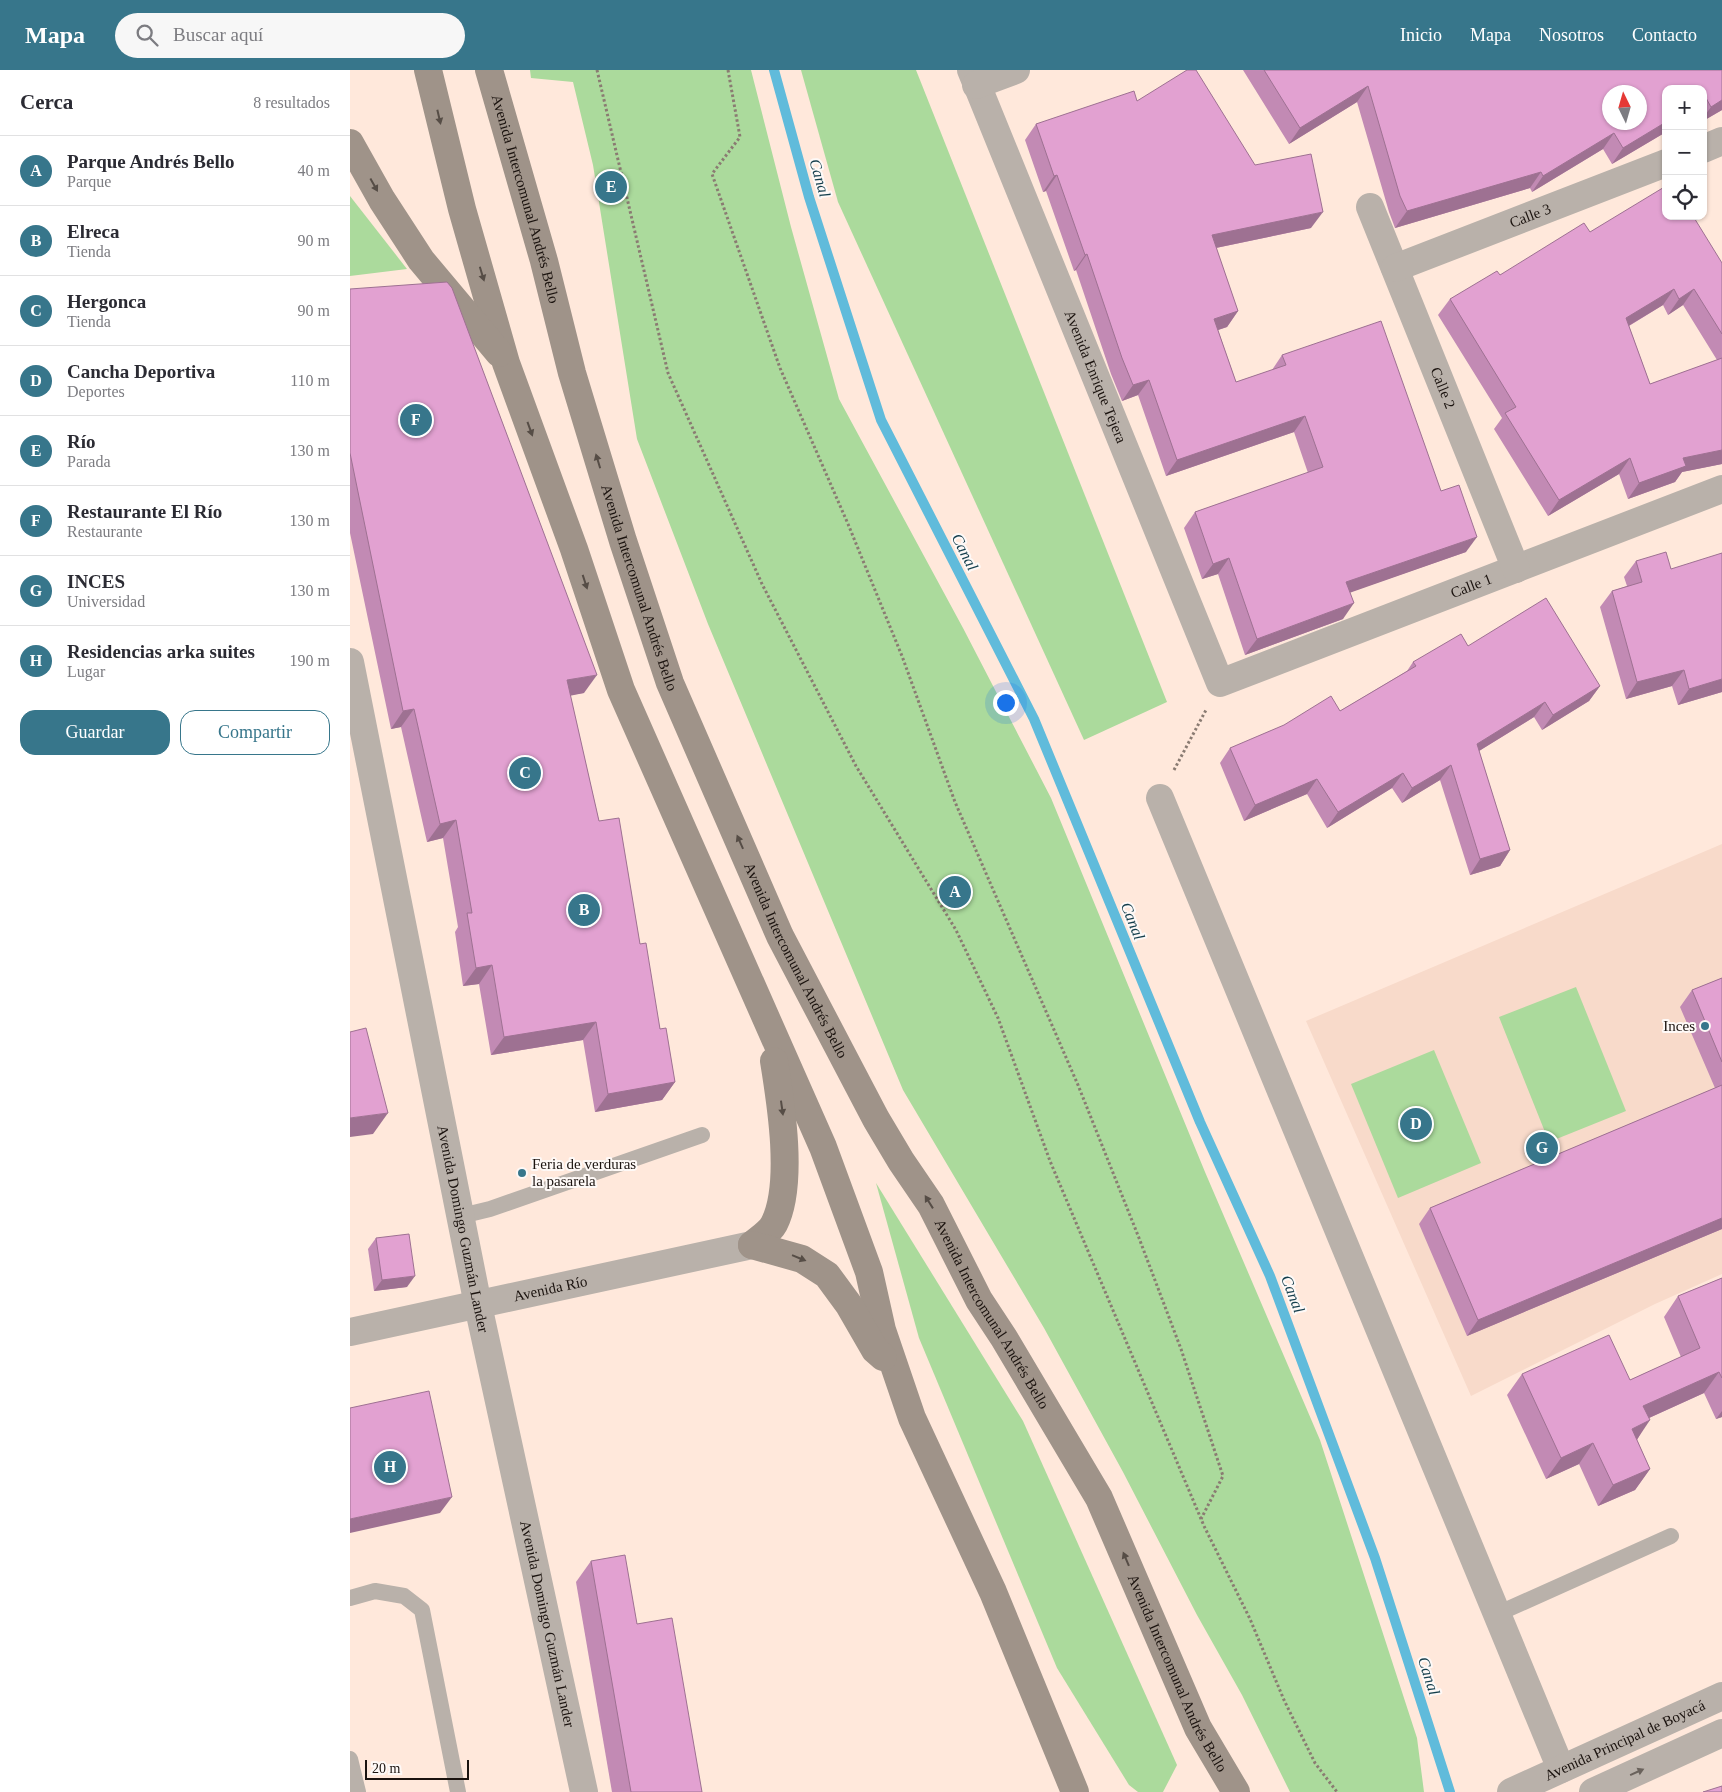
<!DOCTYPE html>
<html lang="es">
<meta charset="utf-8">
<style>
body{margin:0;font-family:Georgia,serif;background:#f7f7f7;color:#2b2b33}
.controls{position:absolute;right:15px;top:15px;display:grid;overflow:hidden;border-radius:10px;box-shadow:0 1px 4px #0004}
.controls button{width:45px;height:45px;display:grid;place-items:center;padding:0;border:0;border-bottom:1px solid #e1e1e2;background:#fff;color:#2b2b33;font:25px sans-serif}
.compass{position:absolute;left:1252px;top:15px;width:45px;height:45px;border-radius:50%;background:#fff;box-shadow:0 1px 4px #0004;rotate:355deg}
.scale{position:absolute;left:15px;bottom:12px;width:104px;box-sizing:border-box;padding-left:5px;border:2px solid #1b130f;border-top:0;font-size:14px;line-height:18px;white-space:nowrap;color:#1b130f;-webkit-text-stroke:4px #fef9f7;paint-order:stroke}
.you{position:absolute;left:655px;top:632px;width:18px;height:18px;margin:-12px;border:4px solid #fff;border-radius:50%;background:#1a73e8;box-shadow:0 0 0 8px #1a73e833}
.badge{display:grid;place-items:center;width:32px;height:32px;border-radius:50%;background:#37768b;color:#fff;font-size:16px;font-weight:700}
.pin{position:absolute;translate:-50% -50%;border:2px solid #fff;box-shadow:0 1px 5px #0006}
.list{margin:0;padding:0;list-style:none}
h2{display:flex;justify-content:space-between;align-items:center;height:65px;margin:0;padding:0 20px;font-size:21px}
h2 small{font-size:16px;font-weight:400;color:#7c7c81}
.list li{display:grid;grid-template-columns:32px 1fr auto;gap:15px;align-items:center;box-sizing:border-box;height:70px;padding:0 20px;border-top:1px solid #e1e1e2}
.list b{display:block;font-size:19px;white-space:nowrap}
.list p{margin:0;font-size:16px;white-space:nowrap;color:#7c7c81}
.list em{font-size:16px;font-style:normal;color:#7c7c81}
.actions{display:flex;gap:10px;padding:15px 20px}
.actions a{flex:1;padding:11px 0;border:1px solid #37768b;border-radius:15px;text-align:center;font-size:18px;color:#37768b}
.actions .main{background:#37768b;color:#fff}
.icon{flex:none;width:28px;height:28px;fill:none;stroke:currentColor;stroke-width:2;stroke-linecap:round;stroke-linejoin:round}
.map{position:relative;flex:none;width:1372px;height:1722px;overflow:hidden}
header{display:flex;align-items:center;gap:30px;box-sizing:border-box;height:70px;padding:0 25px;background:#37768b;color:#fff}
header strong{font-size:24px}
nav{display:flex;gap:28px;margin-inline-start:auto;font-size:18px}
.search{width:350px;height:45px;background:#f7f7f7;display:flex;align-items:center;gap:12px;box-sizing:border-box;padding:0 18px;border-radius:28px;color:#7c7c81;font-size:19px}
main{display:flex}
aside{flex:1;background:#fff}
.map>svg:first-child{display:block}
</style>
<header>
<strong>Mapa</strong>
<div class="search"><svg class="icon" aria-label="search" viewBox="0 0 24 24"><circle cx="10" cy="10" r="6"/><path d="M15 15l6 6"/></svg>Buscar aquí</div>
<nav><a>Inicio</a><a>Mapa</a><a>Nosotros</a><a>Contacto</a></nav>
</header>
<main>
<aside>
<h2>Cerca<small>8 resultados</small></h2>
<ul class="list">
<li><span class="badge">A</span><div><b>Parque Andrés Bello</b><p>Parque</p></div><em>40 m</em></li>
<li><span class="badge">B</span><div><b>Elreca</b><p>Tienda</p></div><em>90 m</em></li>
<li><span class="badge">C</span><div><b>Hergonca</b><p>Tienda</p></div><em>90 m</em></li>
<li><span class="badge">D</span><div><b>Cancha Deportiva</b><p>Deportes</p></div><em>110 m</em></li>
<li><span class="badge">E</span><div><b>Río</b><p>Parada</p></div><em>130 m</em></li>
<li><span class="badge">F</span><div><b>Restaurante El Río</b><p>Restaurante</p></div><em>130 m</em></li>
<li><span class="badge">G</span><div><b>INCES</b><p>Universidad</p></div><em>130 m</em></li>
<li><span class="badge">H</span><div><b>Residencias arka suites</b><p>Lugar</p></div><em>190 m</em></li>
</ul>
<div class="actions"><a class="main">Guardar</a><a>Compartir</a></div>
</aside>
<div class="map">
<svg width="1372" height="1722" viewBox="0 0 1372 1722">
<rect width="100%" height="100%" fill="#ffe8db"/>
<!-- built -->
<path fill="#f8daca" d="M 1372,774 L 1372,1204 L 1305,1234 L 1121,1326 L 956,951 Z"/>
<!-- green -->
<g fill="#abda9c">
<path d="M 180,0 L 401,0 L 441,157 L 489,329 L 613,558 L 701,728 L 855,1102 L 970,1370 L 1067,1668 L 1074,1722 L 940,1722 L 892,1625 L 847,1545 L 773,1402 L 694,1258 L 553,1020 L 358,554 L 287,369 L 243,95 L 223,12 L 181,8 Z"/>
<path d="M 451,0 L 566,0 L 817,632 L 734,670 L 488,132 Z"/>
<path d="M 0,126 L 57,199 L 0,206 Z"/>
<path d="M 1226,917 L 1276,1041 L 1199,1072 L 1149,947 Z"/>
<path d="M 1084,980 L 1131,1093 L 1048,1128 L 1001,1014 Z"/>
<path d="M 526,1113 L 673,1351 L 827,1695 L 813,1722 L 788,1722 L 779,1715 L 707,1598 L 569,1268 Z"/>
</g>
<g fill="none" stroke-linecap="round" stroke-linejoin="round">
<!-- stream -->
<path stroke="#60bbdb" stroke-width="10" d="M 424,0 L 459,127 L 531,350 L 684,649 L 850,1052 L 920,1206 L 1025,1488 L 1100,1722"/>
<!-- path -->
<g stroke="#8a7b72" stroke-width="3" stroke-dasharray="2.5 2.5" stroke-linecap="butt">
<path d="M 247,0 L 318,303 L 412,514 L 506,696 L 606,860 L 648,948 L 700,1091 L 854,1456 L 900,1549 L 934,1630 L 965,1693 L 987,1722"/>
<path d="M 378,0 L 390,67 L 362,104 L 430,298 L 498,454 L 552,586 L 605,732 L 728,1015 L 789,1168 L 831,1279 L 873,1406 L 851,1449"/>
<path d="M 824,700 L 856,640"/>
</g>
<!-- service -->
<g stroke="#b9b1aa" stroke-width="16">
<path d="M 111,1146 L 140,1139 L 352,1065"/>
<path d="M 0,1528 L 25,1521 L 54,1526 L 72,1540 L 108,1722"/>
<path d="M 1147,1544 L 1321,1466"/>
<path d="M 0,1689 L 8,1722"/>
</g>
<!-- minor -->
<g stroke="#b9b1aa" stroke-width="28">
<path id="s1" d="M 621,0 L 870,613 L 1372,419"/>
<path d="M 626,15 L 666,0"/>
<path d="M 1353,79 L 1372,71"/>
<path id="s2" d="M 1020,137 L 1166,499"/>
<path id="s3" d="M 1045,198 L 1316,93"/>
<path id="s4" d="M 0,592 L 128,1235 L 234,1722"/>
<path d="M 810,728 L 1211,1699"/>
<path id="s5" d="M 0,1262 L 402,1175"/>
<path id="s6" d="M 1161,1722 L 1372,1626"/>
<path d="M 1243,1722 L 1372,1663"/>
</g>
<!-- secondary -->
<g stroke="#9f9389" stroke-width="28">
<path d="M 78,0 L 112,139 L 156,293 L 224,479 L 271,620 L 473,1077 L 519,1202 L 532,1260 L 562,1348 L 643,1522 L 725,1722"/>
<path id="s7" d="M 139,0 L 194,191 L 222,303 L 273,471 L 320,613 L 430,866 L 526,1049 L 551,1091 L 581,1135 L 629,1230 L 654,1268 L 749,1428 L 848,1658 L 886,1722"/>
<path d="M 0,73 L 32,130 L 71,190 L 149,283"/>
<path d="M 402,1175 C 409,1169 420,1162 424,1154 C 444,1115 431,1034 424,991"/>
<path d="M 402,1175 L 452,1189 L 477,1205 L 499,1235 L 525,1280 L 533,1287"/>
</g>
</g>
<!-- wall -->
<g fill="#c28ab4" fill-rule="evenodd">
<path d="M 893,0 L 1372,0 L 1372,40 L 1353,51 L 1353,19 L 1316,19 L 1316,62 L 1262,94 L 1253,79 L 1182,122 L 1180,118 L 1045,158 L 1039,142 L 1007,32 L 939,74 Z"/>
<path d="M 787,31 L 905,95 L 961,158 L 866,178 L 888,241 L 877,257 L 868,260 L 886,312 L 922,300 L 932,285 L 1091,421 L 1116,482 L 1000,522 L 993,549 L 895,585 L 868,504 L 852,509 L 834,458 L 845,442 L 958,403 L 944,362 L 816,406 L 788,325 L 772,331 L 761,304 L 726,200 L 724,201 L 696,121 L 693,122 L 675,70 L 686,54 Z"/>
<path d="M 1240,162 L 1372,193 L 1372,394 L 1332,402 L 1325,412 L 1278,429 L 1269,404 L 1198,446 L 1144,359 L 1152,348 L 1088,245 L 1100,229 ZM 1313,235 L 1318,245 L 1333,235 L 1367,290 L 1300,314 L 1279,256 Z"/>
<path d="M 0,219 L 234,623 L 220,625 L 249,751 L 290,874 L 310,959 L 325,1012 L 312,1030 L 245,1042 L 233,970 L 141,985 L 129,914 L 113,916 L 105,862 L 108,857 L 93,768 L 77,772 L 51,657 L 41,659 L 0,463 Z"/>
<path d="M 1286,491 L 1321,499 L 1372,622 L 1328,635 L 1322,616 L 1276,629 L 1250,537 L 1262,521 L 1277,516 L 1274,507 Z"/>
<path d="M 1118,576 L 1250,616 L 1239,631 L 1192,660 L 1184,647 L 1129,681 L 1160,780 L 1150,796 L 1120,805 L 1090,710 L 1052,733 L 1042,718 L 977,758 L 957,724 L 894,751 L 870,693 L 880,678 L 990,641 L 1057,601 L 1063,592 Z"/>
<path d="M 1372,908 L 1372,1159 L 1117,1266 L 1069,1154 L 1080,1138 L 1365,1018 L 1330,937 L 1342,920 Z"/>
<path d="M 26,1168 L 57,1217 L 24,1221 L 18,1179 Z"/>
<path d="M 1372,1208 L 1372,1347 L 1366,1349 L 1354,1323 L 1299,1348 L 1287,1370 L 1300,1399 L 1285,1420 L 1248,1436 L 1229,1394 L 1196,1409 L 1157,1325 L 1172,1304 L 1280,1310 L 1331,1287 L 1314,1247 L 1328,1226 Z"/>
<path d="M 241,1491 L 287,1554 L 352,1722 L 262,1722 L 226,1512 Z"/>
</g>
<!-- shaded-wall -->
<g fill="#9e7192">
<path d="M 1018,16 L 1007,32 L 939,74 L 950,58 Z"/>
<path d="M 1372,30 L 1372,40 L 1353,51 L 1353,48 L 1361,37 Z"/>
<path d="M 1316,52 L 1316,62 L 1262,94 L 1273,78 Z"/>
<path d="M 1264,63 L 1253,79 L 1182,122 L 1193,106 Z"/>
<path d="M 1191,102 L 1180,118 L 1045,158 L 1057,141 Z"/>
<path d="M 707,105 L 696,121 L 693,122 L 704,106 Z"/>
<path d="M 973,142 L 961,158 L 851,181 L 862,165 Z"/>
<path d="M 737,184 L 726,200 L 724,201 L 735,185 Z"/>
<path d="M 1324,219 L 1313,235 L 1265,264 L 1276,248 Z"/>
<path d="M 1344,219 L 1333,235 L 1318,245 L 1329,229 Z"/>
<path d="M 888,241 L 877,257 L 853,265 L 864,249 Z"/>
<path d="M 799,310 L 788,325 L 772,331 L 783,315 Z"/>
<path d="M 955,346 L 944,362 L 816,406 L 827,390 Z"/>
<path d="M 1372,380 L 1372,394 L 1332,402 L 1325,412 L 1278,429 L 1289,413 L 1333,388 Z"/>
<path d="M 1280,388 L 1269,404 L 1198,446 L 1209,430 Z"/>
<path d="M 1127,467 L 1116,482 L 985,528 L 996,512 Z"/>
<path d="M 879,488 L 868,504 L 852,509 L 863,494 Z"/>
<path d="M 1004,533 L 993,549 L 895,585 L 907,569 Z"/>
<path d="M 1334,600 L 1322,616 L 1276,629 L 1287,612 Z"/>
<path d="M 247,605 L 234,623 L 204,629 L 217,610 Z"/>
<path d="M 1372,609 L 1372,622 L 1328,635 L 1339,619 Z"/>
<path d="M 1250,616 L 1239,631 L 1192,660 L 1203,645 Z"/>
<path d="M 1195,632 L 1184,647 L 1116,689 L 1127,674 Z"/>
<path d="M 64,639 L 51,657 L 41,659 L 53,641 Z"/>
<path d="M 1101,695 L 1090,710 L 1052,733 L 1062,718 Z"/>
<path d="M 1053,703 L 1042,718 L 977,758 L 988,742 Z"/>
<path d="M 967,709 L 957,724 L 894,751 L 905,735 Z"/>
<path d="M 106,750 L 93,768 L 77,772 L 90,754 Z"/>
<path d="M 1160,780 L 1150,796 L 1120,805 L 1130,789 Z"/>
<path d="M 142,895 L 129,914 L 113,916 L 126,898 Z"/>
<path d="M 246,952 L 233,970 L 141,985 L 154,967 Z"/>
<path d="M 325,1012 L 312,1030 L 245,1042 L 258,1024 Z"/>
<path d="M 38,1043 L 23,1064 L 0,1067 L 0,1048 Z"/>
<path d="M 1372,1148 L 1372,1159 L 1117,1266 L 1128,1250 Z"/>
<path d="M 65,1206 L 57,1217 L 24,1221 L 32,1210 Z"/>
<path d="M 1369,1302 L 1354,1323 L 1279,1357 L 1293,1336 Z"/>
<path d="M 1372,1341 L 1372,1347 L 1366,1349 Z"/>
<path d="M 1300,1350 L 1286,1371 L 1282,1359 Z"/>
<path d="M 1243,1373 L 1229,1394 L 1196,1409 L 1211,1388 Z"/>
<path d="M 1300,1399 L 1285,1420 L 1248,1436 L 1263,1415 Z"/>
<path d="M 102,1427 L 90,1443 L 0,1463 L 0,1449 Z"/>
</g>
<!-- building -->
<g fill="#e2a1d1" stroke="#9e7192" fill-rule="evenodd">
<path d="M 837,0 L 846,0 L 905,95 L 961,84 L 973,142 L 862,165 L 888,241 L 864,249 L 886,312 L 936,295 L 932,285 L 1031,251 L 1091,421 L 1109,415 L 1127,467 L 996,512 L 1004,533 L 907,569 L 879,488 L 863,494 L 845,442 L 973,397 L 955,346 L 827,390 L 799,310 L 783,315 L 772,288 L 737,184 L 735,185 L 707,105 L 704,106 L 686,54 L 784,21 L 787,31 Z"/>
<path d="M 914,0 L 1372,0 L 1372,30 L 1361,37 L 1356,28 L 1353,30 L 1353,19 L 1316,19 L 1316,52 L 1273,78 L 1264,63 L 1193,106 L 1191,102 L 1057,141 L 1050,126 L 1018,16 L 950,58 ZM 1260,22 L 1290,22 L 1290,52 L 1260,52 Z"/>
<path d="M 1316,116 L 1316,146 L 1343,146 L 1372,193 L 1372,264 L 1344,219 L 1329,229 L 1324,219 L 1276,248 L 1300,314 L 1372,288 L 1372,380 L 1333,388 L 1336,396 L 1289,413 L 1280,388 L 1209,430 L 1155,343 L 1166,337 L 1100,229 L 1147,201 L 1150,205 L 1234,153 L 1240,162 Z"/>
<path d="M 97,212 L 102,218 L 247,605 L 217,610 L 249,751 L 269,748 L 290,874 L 296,873 L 310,959 L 316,958 L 325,1012 L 258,1024 L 246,952 L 154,967 L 142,895 L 126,898 L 117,843 L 122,843 L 106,750 L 90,754 L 64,639 L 53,641 L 0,383 L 0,219 Z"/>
<path d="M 1316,482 L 1321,499 L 1372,483 L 1372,609 L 1339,619 L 1334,600 L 1287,612 L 1262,521 L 1292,512 L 1286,491 Z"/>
<path d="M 1196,528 L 1250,616 L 1203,645 L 1195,632 L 1127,674 L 1160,780 L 1130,789 L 1101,695 L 1062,718 L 1053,703 L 988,742 L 967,709 L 905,735 L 880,678 L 934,655 L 981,626 L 990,641 L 1066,596 L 1063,592 L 1111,564 L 1118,576 Z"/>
<path d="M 1372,908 L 1372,992 L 1342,920 Z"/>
<path d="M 16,958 L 38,1043 L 0,1048 L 0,962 Z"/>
<path d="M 1372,1015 L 1372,1148 L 1128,1250 L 1080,1138 Z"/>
<path d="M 59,1164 L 65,1206 L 32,1210 L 26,1168 Z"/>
<path d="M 1372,1208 L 1372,1308 L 1369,1302 L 1293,1336 L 1300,1350 L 1282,1359 L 1300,1399 L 1263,1415 L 1243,1373 L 1211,1388 L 1172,1304 L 1259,1265 L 1280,1310 L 1350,1278 L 1328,1226 Z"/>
<path d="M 79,1321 L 102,1427 L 0,1449 L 0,1338 Z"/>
<path d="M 275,1485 L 287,1554 L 322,1548 L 352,1722 L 281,1722 L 241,1491 Z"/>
<path d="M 1372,1716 L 1372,1722 L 1353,1722 Z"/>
</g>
<!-- one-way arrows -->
<defs><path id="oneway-solid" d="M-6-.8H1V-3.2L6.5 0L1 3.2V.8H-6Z" transform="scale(1.25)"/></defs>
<g fill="#564d46">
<use href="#oneway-solid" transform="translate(89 47) rotate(77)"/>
<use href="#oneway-solid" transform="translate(24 115) rotate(61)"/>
<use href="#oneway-solid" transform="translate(132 204) rotate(73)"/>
<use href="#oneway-solid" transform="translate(180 359) rotate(70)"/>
<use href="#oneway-solid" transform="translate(248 391) rotate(-107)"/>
<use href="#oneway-solid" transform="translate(235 512) rotate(72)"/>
<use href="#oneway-solid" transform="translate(390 772) rotate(-114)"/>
<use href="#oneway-solid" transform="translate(432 1038) rotate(82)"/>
<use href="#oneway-solid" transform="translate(579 1132) rotate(-122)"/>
<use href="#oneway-solid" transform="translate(449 1188) rotate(22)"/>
<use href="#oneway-solid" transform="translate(776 1489) rotate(-113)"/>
</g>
<use fill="#6a625c" href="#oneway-solid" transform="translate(1287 1702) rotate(-24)"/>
<!-- markers -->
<g fill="#37768b" stroke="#fef9f7" stroke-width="2">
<circle cx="1355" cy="956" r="5"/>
<circle cx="172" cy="1103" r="5"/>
</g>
<g text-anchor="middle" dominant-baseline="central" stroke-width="4" stroke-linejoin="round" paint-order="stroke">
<!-- street labels -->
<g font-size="15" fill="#1b130f" stroke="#fef9f7">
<text stroke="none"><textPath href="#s7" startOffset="134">Avenida Intercomunal Andrés Bello</textPath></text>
<text stroke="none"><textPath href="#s3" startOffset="145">Calle 3</textPath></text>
<text stroke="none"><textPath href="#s1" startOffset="331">Avenida Enrique Tejera</textPath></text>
<text stroke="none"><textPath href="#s2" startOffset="195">Calle 2</textPath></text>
<text stroke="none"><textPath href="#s1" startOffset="931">Calle 1</textPath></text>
<text stroke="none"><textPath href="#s7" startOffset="539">Avenida Intercomunal Andrés Bello</textPath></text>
<text stroke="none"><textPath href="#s7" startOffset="944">Avenida Intercomunal Andrés Bello</textPath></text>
<text stroke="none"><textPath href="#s4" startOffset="578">Avenida Domingo Guzmán Lander</textPath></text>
<text stroke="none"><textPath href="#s5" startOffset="205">Avenida Río</textPath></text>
<text stroke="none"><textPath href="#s7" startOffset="1349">Avenida Intercomunal Andrés Bello</textPath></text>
<text stroke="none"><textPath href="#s4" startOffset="982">Avenida Domingo Guzmán Lander</textPath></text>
<text stroke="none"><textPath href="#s7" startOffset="1754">Avenida Intercomunal Andrés Bello</textPath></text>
<text stroke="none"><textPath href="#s6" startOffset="125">Avenida Principal de Boyacá</textPath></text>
</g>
<!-- poi labels -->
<g font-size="15" fill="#1b130f" stroke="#fef9f7" text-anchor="end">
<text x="1345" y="956">Inces</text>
<text x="182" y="1094" text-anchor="start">Feria de verduras<tspan x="182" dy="17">la pasarela</tspan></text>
</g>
<!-- water labels -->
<g font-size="16" font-style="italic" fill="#143e4c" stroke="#fef9f7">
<text transform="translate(470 108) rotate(74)">Canal</text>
<text transform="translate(615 482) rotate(63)">Canal</text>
<text transform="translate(783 851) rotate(68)">Canal</text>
<text transform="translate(943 1224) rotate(69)">Canal</text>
<text transform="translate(1079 1606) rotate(72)">Canal</text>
</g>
</g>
</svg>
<div class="controls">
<button>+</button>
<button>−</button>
<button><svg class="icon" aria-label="locate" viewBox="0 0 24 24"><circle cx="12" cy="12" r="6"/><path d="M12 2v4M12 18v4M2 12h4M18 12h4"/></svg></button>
</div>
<svg class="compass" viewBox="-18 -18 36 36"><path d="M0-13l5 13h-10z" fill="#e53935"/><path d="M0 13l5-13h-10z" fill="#7c7c81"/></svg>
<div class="scale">20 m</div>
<div class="you"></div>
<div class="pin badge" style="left:605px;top:822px">A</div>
<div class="pin badge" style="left:234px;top:840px">B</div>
<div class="pin badge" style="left:175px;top:703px">C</div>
<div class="pin badge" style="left:1066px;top:1054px">D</div>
<div class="pin badge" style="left:261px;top:117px">E</div>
<div class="pin badge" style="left:66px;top:350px">F</div>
<div class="pin badge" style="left:1192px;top:1078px">G</div>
<div class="pin badge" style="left:40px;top:1397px">H</div>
</div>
</main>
